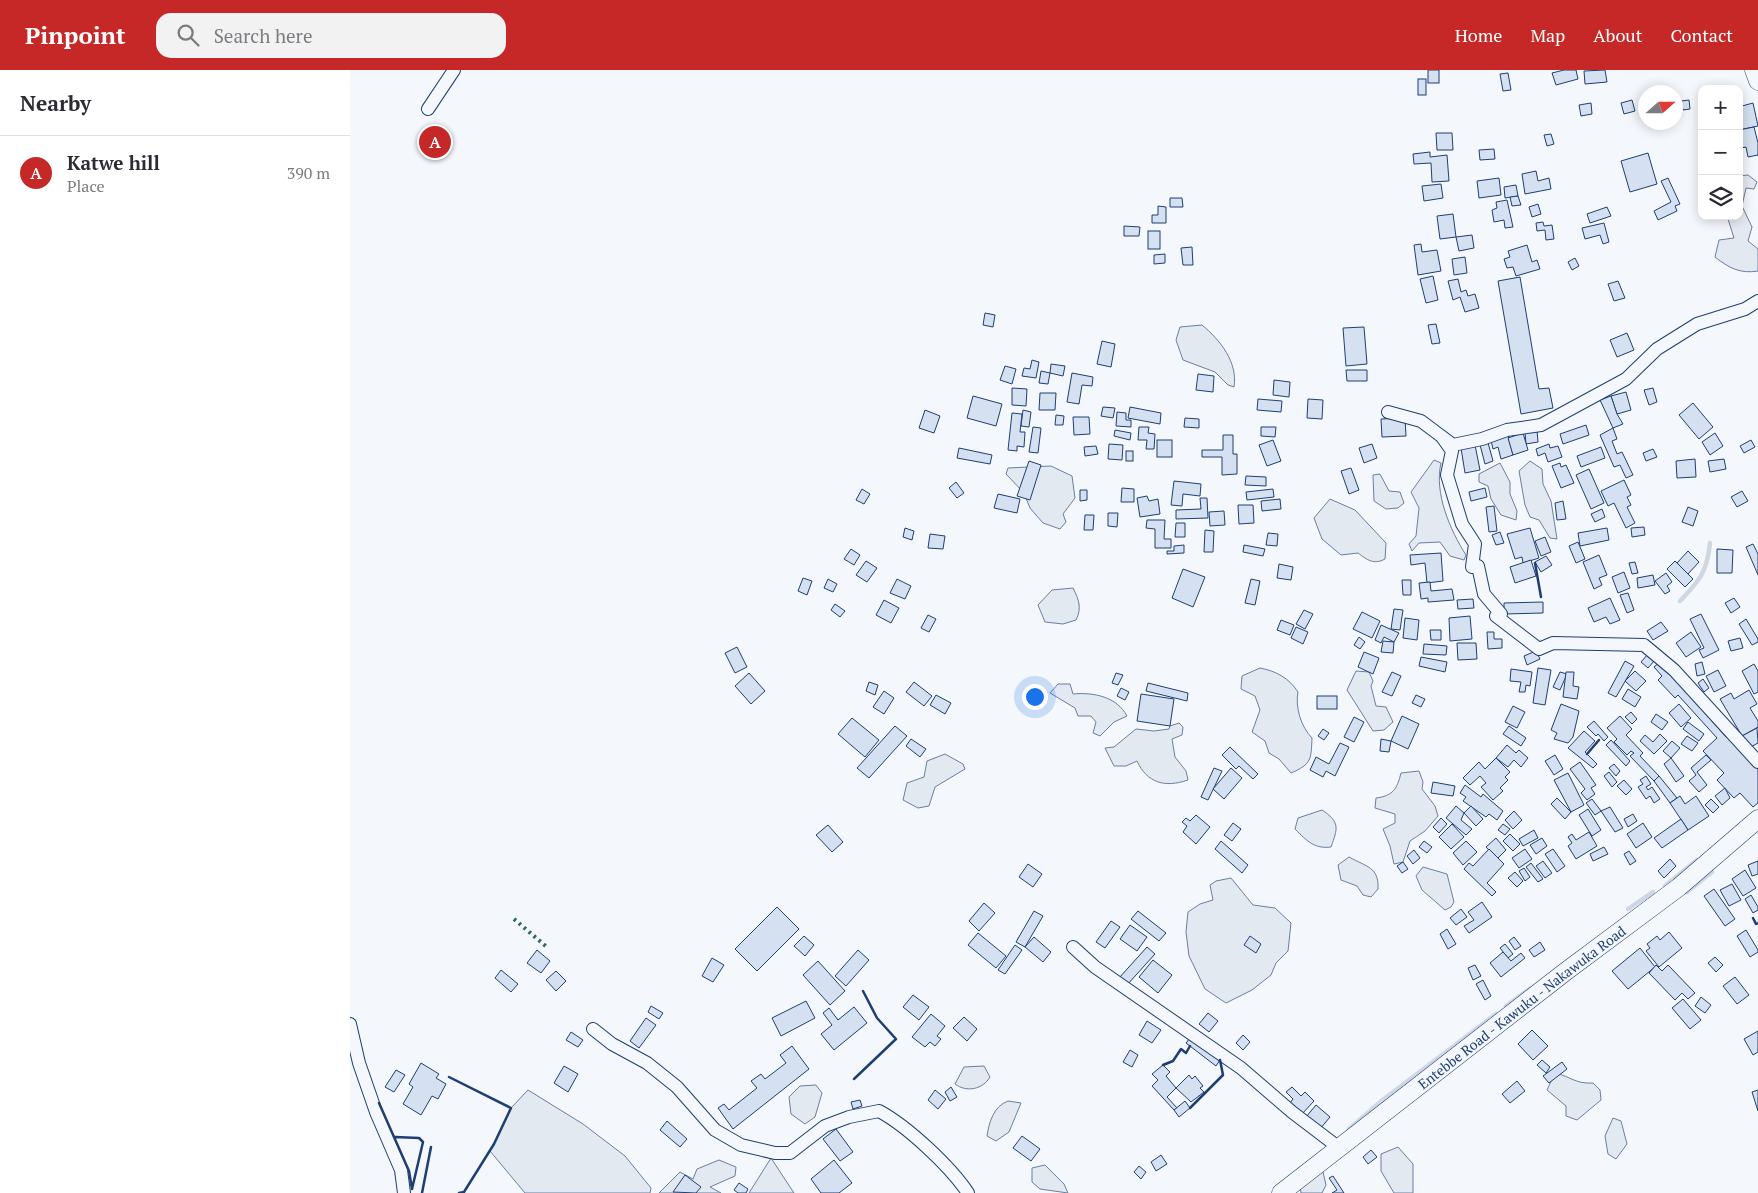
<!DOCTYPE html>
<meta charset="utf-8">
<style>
body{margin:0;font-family:"PT Serif",serif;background:#f2f2f3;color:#2b2b33}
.controls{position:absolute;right:15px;top:15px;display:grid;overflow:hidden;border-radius:10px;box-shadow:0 2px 12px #0003}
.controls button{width:45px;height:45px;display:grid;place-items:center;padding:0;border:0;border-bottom:1px solid #e1e1e2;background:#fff;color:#2b2b33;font:25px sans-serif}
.compass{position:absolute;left:1288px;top:15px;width:45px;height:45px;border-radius:50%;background:#fff;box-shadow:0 2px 12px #0003;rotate:69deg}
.you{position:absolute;left:684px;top:626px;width:18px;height:18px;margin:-12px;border:4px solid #fff;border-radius:50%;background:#1a73e8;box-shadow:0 0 0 8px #1a73e833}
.badge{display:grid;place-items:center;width:32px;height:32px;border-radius:50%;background:#c62828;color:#fff;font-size:16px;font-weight:700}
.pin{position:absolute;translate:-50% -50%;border:2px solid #fff;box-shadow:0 1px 5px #0006}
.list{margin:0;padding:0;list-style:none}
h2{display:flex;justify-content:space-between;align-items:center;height:65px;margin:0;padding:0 20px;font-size:21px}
h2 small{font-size:16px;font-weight:400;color:#7c7c81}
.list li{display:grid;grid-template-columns:32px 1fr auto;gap:15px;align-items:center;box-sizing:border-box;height:75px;padding:0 20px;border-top:1px solid #e1e1e2}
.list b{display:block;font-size:19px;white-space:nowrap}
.list p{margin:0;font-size:16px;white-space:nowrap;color:#7c7c81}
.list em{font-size:16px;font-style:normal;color:#7c7c81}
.icon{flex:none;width:28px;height:28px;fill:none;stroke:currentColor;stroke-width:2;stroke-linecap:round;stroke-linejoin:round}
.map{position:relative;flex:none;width:1408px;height:1123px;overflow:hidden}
header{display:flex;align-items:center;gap:30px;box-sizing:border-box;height:70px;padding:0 25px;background:#c62828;color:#fff}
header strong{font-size:24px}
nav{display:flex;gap:28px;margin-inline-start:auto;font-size:18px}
.search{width:350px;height:45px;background:#f2f2f3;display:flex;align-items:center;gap:12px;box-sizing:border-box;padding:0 18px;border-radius:15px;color:#7c7c81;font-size:19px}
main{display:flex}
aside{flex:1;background:#fff}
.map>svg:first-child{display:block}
</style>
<header>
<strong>Pinpoint</strong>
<div class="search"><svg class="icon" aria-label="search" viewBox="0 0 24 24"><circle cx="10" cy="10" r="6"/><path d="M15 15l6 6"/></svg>Search here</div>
<nav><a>Home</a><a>Map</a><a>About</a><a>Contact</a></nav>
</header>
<main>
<aside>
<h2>Nearby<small></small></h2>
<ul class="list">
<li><span class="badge">A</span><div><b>Katwe hill</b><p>Place</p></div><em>390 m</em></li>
</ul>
</aside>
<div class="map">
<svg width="1408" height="1123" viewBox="0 0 1408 1123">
<rect width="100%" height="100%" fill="#f4f7fb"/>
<!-- green -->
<g fill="#e3e9f0" stroke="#687fa3">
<path d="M 1398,105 L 1407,112 L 1404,119 L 1396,118 L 1392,136 L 1402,157 L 1398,171 L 1408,179 L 1408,201 C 1390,204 1379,198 1365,187 L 1369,170 L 1384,168 L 1377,146 L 1389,146 L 1389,106 Z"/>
<path d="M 852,255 C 870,270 888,292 884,317 L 878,315 L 865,302 L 833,290 L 826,270 L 830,257 Z"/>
<path d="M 1084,390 L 1091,393 C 1084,423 1100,460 1116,485 L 1114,490 L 1100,486 L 1090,472 L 1069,473 L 1062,481 L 1059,474 L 1066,466 L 1069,438 L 1061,422 Z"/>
<path d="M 1180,391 L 1192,399 L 1193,414 L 1201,431 L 1207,469 L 1200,468 L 1189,450 L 1180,447 L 1175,435 L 1169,401 Z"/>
<path d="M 1150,393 L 1160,412 L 1160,424 L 1167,441 L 1166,450 L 1151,445 L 1141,429 L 1138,416 L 1129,412 L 1129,404 Z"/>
<path d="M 701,396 L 722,406 L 725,428 L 713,444 L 716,452 L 710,459 L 693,453 L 680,438 L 674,423 L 656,404 L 658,398 Z"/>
<path d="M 1030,404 L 1039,421 L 1050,422 L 1054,433 L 1048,438 L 1036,439 L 1024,431 L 1023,405 Z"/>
<path d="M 980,429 L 1005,440 L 1036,473 L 1035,489 C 1024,495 1017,490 1008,483 L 991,485 L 972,469 L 964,448 Z"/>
<path d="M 723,518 C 729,530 732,538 726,550 L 713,554 L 695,552 L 688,535 L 702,520 Z"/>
<path d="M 910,598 C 926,601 939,608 948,622 C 945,637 951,657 962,668 C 961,689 962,694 941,703 L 929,689 L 919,683 L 915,671 L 902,662 L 910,640 L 905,626 L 891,619 L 892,606 Z"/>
<path d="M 1006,601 L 1019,602 L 1023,611 L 1021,616 L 1026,636 L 1036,637 L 1043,652 L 1034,660 L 1023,661 L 997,620 Z"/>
<path d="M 708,614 L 720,614 L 723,624 C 744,622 767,627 777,646 L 764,652 L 750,666 L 743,663 L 746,652 L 741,646 L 728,646 L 725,638 L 700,623 Z"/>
<path d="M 829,653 L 833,657 L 832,665 L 822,669 L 825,687 L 836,701 L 838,710 C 815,718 797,713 787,691 L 776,696 L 764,696 L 755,678 L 764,677 L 786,659 L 804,661 L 819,659 L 820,656 Z"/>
<path d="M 595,684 L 613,694 L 615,699 L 585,717 L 579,736 L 568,738 L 553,730 L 557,713 L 574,707 L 577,691 Z"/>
<path d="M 1069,701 L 1073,712 L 1072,719 L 1085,736 L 1088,746 L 1075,761 L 1060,771 L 1053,792 L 1044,794 L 1040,776 L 1033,759 L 1045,753 L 1045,744 L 1025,738 L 1026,728 C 1043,726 1047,719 1051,703 Z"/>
<path d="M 972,740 C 990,752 988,758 981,777 C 964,779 957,771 945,759 L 948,748 Z"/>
<path d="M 999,787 C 1017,797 1029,797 1028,819 L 1021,827 L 1013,825 L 1007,816 L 991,810 L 988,795 Z"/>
<path d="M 1073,797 L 1097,804 L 1104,832 L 1101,837 L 1095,840 L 1072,820 L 1066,806 Z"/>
<path d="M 881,808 L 903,835 L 925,838 L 941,853 L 938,881 L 926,893 L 921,905 L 902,920 L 876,933 L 855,919 L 839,886 L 836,862 L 838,842 L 850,834 L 863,830 L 860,815 L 866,811 Z"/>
<path d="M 634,996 L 640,1007 C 633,1019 617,1023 605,1014 L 614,997 Z"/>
<path d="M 1205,1003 C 1222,1007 1225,1014 1243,1013 L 1250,1020 L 1251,1030 L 1227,1050 L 1216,1046 L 1216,1036 L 1197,1020 Z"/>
<path d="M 466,1015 L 472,1023 L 465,1047 L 455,1054 L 441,1044 L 439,1027 L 450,1016 Z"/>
<path d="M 178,1020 L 233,1054 L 275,1086 L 301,1118 L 300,1123 L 175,1123 L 140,1081 L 161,1038 Z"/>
<path d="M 658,1031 L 671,1033 L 659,1062 L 646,1071 L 637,1066 C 639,1052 644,1036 658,1031 Z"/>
<path d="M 1263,1048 L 1271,1051 L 1277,1074 L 1266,1089 L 1258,1084 L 1255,1066 Z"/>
<path d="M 1048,1077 L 1063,1094 L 1063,1123 L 1044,1123 L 1031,1101 L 1031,1084 Z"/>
<path d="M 421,1088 L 444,1123 L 399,1123 Z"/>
<path d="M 369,1090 L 386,1097 L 385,1106 L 360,1117 L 371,1123 L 309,1123 L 330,1102 L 343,1109 L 347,1099 Z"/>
<path d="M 695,1095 L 714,1114 L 718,1123 L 690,1119 L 682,1112 L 682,1098 Z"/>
<path d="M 973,1102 L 976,1115 L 972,1123 L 951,1123 L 950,1116 L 961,1107 Z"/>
</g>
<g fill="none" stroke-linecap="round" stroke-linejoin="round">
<!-- stream -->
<g stroke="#cfd7e4" stroke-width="4.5">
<path d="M 1330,531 C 1350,510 1357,502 1360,473"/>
<path d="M 1315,816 L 1347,790"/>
<path d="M 1337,822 L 1362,802"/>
<path d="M 1278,839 L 1303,822"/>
<path d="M 1156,936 L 1181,918"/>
<path d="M 999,1059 L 1034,1029 L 1146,944"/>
</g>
</g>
<!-- building -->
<g fill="#d5e0f0" stroke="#1d3f73">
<rect x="1078" y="0" width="11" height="13"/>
<path d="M 1214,0 L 1226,0 L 1228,9 L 1206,15 L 1202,3 Z"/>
<path d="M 1255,0 L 1257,12 L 1235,14 L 1234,1 Z"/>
<path d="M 1158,3 L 1161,20 L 1153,21 L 1150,4 Z"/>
<rect x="1068" y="9" width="8" height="16"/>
<path d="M 1389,28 L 1392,36 L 1403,33 L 1408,56 L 1389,60 Z"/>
<path d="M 1282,30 L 1285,41 L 1274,44 L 1271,33 Z"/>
<path d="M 1339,30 L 1340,39 L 1333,40 L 1331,31 Z"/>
<path d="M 1241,33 L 1242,44 L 1231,46 L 1229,35 Z"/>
<path d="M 1404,57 L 1408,73 L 1408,85 L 1398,87 L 1396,77 L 1391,78 L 1389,60 Z"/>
<path d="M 1086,63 L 1102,63 L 1103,80 L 1087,80 Z"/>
<path d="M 1201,64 L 1204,74 L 1197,76 L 1194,65 Z"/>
<path d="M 1144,79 L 1145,89 L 1130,90 L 1129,80 Z"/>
<path d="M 1080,82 L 1080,87 L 1097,85 L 1099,111 L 1082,112 L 1081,93 L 1064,94 L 1063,84 Z"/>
<path d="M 1298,83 L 1307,114 L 1280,122 L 1271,91 Z"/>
<path d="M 1186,101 L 1188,111 L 1199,108 L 1201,119 L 1175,124 L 1172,104 Z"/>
<path d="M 1149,108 L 1151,125 L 1129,128 L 1127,111 Z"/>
<path d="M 1318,108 L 1330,134 L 1325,136 L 1327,141 L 1308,150 L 1304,141 L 1321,132 L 1311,111 Z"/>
<path d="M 1091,114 L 1093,128 L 1074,131 L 1072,116 Z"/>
<path d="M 1166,115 L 1168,126 L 1155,128 L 1154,117 Z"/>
<path d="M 1168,126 L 1171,135 L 1162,136 L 1160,127 Z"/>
<path d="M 820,128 L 832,128 L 833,137 L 820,137 Z"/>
<path d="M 1157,130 L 1163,157 L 1155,158 L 1154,150 L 1144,152 L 1142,140 L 1147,138 L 1146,132 Z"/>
<path d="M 1188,134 L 1191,144 L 1182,147 L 1179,137 Z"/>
<path d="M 808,136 L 816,137 L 816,153 L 802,153 L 802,145 L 808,145 Z"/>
<path d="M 1257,137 L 1261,146 L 1240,153 L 1237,144 Z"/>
<path d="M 1103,144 L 1106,167 L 1090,169 L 1087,146 Z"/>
<path d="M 1193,152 L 1194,156 L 1202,155 L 1204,169 L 1196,170 L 1195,160 L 1187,161 L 1186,153 Z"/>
<path d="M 1254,153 L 1259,172 L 1253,174 L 1250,165 L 1235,169 L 1232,158 Z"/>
<path d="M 774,156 L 790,157 L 789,166 L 774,166 Z"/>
<rect x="798" y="161" width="12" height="18"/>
<path d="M 1122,165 L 1124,178 L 1109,181 L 1106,167 Z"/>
<path d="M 1071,174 L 1072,182 L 1087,180 L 1091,201 L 1068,205 L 1064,175 Z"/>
<path d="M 1177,175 L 1182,192 L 1187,190 L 1190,199 L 1166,206 L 1163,197 L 1157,198 L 1154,189 L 1160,187 L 1158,181 Z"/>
<path d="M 842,177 L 843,195 L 833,195 L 831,178 Z"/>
<path d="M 815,184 L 815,193 L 804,194 L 804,185 Z"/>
<path d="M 1115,187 L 1117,203 L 1104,205 L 1102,189 Z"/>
<path d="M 1225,188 L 1229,196 L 1222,200 L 1218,192 Z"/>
<path d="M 1083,206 L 1088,230 L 1076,233 L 1070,209 Z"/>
<path d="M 1170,207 L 1189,319 L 1199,318 L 1203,338 L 1171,344 L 1148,211 Z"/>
<path d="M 1108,209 L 1111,222 L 1116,220 L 1118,226 L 1125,224 L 1129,238 L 1115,242 L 1110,227 L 1103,230 L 1098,211 Z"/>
<path d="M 1268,211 L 1275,228 L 1264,231 L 1258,214 Z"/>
<path d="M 635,243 L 645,245 L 643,257 L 633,255 Z"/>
<path d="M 1086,254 L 1090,273 L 1082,274 L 1078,255 Z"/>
<path d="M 1014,257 L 1017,294 L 996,296 L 993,258 Z"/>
<path d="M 1277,263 L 1284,280 L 1267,287 L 1260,270 Z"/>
<path d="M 752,271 L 765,274 L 761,297 L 747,294 Z"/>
<path d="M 682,290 L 689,292 L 686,308 L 672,306 L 674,298 L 680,299 Z"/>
<path d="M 701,294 L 715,296 L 713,306 L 700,303 Z"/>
<path d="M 655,296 L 666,299 L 662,314 L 650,310 Z"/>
<path d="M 996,300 L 1017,300 L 1017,311 L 997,311 Z"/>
<path d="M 691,301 L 700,303 L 698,314 L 689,313 Z"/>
<path d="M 722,303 L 743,307 L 742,316 L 732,315 L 729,334 L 717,332 Z"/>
<path d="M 848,304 L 864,306 L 863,322 L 846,320 Z"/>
<path d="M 924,310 L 940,312 L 939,327 L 923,325 Z"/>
<path d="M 662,318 L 677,319 L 676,336 L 662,335 Z"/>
<path d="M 1303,318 L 1307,332 L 1299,335 L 1294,320 Z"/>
<path d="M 1276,322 L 1281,340 L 1267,344 L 1261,326 Z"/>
<path d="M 690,323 L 706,323 L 705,340 L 689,340 Z"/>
<path d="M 623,326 L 652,334 L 646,356 L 617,348 Z"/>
<path d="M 1261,326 L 1267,344 L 1273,354 L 1263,358 L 1250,330 Z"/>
<path d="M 908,329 L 932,331 L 931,342 L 907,340 Z"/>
<path d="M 958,329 L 973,330 L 972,349 L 957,348 Z"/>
<path d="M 1343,333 L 1363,357 L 1349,369 L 1329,345 Z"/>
<path d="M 753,337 L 765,338 L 763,348 L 751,346 Z"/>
<path d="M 780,337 L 811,343 L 810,354 L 778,348 Z"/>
<path d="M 575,340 L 590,346 L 584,363 L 569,358 Z"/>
<path d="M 673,340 L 681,342 L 679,357 L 671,356 Z"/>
<path d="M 767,342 L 776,343 L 776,350 L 781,350 L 781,357 L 766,356 Z"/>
<path d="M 662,343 L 672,344 L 670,362 L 675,362 L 674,377 L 667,376 L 667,381 L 658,380 Z"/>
<path d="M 706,345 L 714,346 L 713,355 L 705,355 Z"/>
<path d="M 723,347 L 739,347 L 740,364 L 724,365 Z"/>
<path d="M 835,348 L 849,349 L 849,358 L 834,357 Z"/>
<path d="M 1055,348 L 1056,366 L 1032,367 L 1031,349 Z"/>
<path d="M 1236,355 L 1239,365 L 1213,374 L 1210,364 Z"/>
<path d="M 683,357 L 691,358 L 688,383 L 679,382 Z"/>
<path d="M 789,357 L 799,357 L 798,363 L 805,364 L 804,379 L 796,379 L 797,370 L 788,370 Z"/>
<path d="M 911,357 L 926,357 L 925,367 L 911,366 Z"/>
<path d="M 1263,358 L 1267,369 L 1262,371 L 1267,384 L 1272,382 L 1283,405 L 1276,408 L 1270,395 L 1264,397 L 1250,365 Z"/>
<path d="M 765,360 L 781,363 L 780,370 L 764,366 Z"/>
<path d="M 1187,360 L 1188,372 L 1176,374 L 1175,362 Z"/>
<path d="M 1157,362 L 1163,385 L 1151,389 L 1148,377 L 1143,379 L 1140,366 Z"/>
<path d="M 1173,363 L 1178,380 L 1163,385 L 1158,368 Z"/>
<path d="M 1365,363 L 1373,376 L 1360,385 L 1352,372 Z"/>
<path d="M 873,365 L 883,365 L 883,384 L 887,384 L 887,404 L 872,405 L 872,387 L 852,387 L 852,380 L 873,380 Z"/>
<path d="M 1137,369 L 1143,391 L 1135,394 L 1129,371 Z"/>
<rect x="807" y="370" width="15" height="17"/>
<path d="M 923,370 L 931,391 L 917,396 L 909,375 Z"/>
<path d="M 1401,370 L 1405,377 L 1394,383 L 1390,376 Z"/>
<path d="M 759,374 L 773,375 L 772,390 L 758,389 Z"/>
<path d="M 1022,374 L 1027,388 L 1014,393 L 1009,378 Z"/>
<path d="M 1199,374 L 1200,378 L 1208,376 L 1212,387 L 1198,392 L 1195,383 L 1188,386 L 1186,379 Z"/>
<path d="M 1125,375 L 1130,400 L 1115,403 L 1111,378 Z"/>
<path d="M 746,376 L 748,384 L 735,386 L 734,377 Z"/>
<path d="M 1251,377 L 1255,388 L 1231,397 L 1227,386 Z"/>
<path d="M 609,378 L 642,385 L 640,394 L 607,388 Z"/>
<path d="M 1303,379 L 1307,387 L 1296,391 L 1293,383 Z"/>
<rect x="776" y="381" width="7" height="10"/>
<path d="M 1345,389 L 1346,407 L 1327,408 L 1326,391 Z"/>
<path d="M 1374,389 L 1376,399 L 1360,402 L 1358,391 Z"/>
<path d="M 679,391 L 691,395 L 680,430 L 667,426 Z"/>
<path d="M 1210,393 L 1211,397 L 1216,395 L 1224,413 L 1211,418 L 1202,396 Z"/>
<path d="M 1001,398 L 1009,420 L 999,424 L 991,401 Z"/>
<path d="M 1239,399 L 1254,433 L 1241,439 L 1226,405 Z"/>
<path d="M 896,406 L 916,407 L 916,416 L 895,415 Z"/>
<path d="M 1274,410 L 1281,425 L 1277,427 L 1281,435 L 1277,437 L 1285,453 L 1276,458 L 1264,433 L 1258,436 L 1251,421 Z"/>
<path d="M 824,411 L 851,414 L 850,426 L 833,424 L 832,436 L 821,435 Z"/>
<path d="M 606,412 L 614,423 L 607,428 L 599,418 Z"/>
<path d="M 772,418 L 784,419 L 784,432 L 771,432 Z"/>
<path d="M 1135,418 L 1137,427 L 1121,431 L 1119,422 Z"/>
<path d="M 512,419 L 520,424 L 514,434 L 506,430 Z"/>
<path d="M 923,419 L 924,427 L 897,430 L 896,422 Z"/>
<path d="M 730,420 L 737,420 L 737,430 L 730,431 Z"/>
<path d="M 1392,421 L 1398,431 L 1387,437 L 1381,427 Z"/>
<path d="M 648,424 L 670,429 L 667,443 L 644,438 Z"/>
<path d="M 797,426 L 799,431 L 808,429 L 810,444 L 790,447 L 787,428 Z"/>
<path d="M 850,428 L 857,428 L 858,448 L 826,449 L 826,440 L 851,439 Z"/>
<path d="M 930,429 L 931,439 L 912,441 L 911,431 Z"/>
<path d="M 1213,431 L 1216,449 L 1207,450 L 1205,433 Z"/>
<path d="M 888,435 L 903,435 L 904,453 L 889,454 Z"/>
<path d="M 1144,436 L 1147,461 L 1139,462 L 1136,437 Z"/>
<path d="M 1338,437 L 1348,441 L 1343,456 L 1332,452 Z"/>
<path d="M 1252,439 L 1255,447 L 1245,452 L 1241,444 Z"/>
<path d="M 874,441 L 875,455 L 860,456 L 859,442 Z"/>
<path d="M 758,443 L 768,443 L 767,457 L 758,456 Z"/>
<path d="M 735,445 L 744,445 L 743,460 L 734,460 Z"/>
<path d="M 797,450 L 815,450 L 814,469 L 821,469 L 821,478 L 805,478 L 805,459 L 796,458 Z"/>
<path d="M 826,453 L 835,453 L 835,467 L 825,467 Z"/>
<path d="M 1294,457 L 1295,465 L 1282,467 L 1281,458 Z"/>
<path d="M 555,458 L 564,461 L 562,470 L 553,467 Z"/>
<path d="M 1180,458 L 1189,488 L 1173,493 L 1172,487 L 1165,489 L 1157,464 Z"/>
<path d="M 1257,458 L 1259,470 L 1230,476 L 1228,463 Z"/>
<path d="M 855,460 L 864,461 L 863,482 L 854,482 Z"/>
<path d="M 1150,462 L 1154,473 L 1146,475 L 1142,465 Z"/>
<path d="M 918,463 L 928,464 L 927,476 L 916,475 Z"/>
<path d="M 580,464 L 595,466 L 593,479 L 578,478 Z"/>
<path d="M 1195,467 L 1201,482 L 1191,486 L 1185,471 Z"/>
<path d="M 1228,472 L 1235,489 L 1226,493 L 1219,476 Z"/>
<path d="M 1403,474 L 1408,484 L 1408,505 L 1396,477 Z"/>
<path d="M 834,475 L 834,483 L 817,484 L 817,481 L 824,481 L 824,476 Z"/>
<path d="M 894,475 L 915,479 L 913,486 L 893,482 Z"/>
<path d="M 501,479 L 510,485 L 504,495 L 494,489 Z"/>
<path d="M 1367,479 L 1383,480 L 1382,503 L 1367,503 Z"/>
<path d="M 1338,481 L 1349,492 L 1338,504 L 1327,493 Z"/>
<path d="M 1091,483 L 1093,511 L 1077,513 L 1075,493 L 1061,495 L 1060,485 Z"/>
<path d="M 1249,485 L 1257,505 L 1249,508 L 1252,515 L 1244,519 L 1233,492 Z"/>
<path d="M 1196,486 L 1202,495 L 1191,502 L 1185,492 Z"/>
<path d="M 1181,490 L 1186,506 L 1165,513 L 1160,497 Z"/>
<path d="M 516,491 L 527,498 L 517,512 L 506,505 Z"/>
<path d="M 1325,491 L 1343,509 L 1335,517 L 1317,499 Z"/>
<path d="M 1285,492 L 1288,503 L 1282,504 L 1279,493 Z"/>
<path d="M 929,494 L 943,497 L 941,510 L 927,508 Z"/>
<path d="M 833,499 L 855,507 L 843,537 L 822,528 Z"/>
<path d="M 1274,502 L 1280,518 L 1268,523 L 1262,507 Z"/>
<path d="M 1316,503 L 1322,512 L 1317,516 L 1320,521 L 1315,524 L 1305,511 Z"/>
<path d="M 1303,505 L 1305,515 L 1288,518 L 1287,508 Z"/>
<path d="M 453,508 L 462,511 L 457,525 L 448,521 Z"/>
<path d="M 478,509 L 487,514 L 483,522 L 474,518 Z"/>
<path d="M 547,509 L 561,516 L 555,529 L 540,523 Z"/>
<path d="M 901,509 L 910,511 L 905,535 L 895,533 Z"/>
<path d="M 1052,510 L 1061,510 L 1061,525 L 1053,525 Z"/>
<path d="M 1080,512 L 1081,521 L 1102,519 L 1104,530 L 1078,532 L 1078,528 L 1071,529 L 1069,513 Z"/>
<path d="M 1278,523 L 1284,540 L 1277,543 L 1270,525 Z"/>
<path d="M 1260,528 L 1270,550 L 1260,554 L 1256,547 L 1244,552 L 1238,538 Z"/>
<path d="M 1384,528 L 1390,537 L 1381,543 L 1375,533 Z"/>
<path d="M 1123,529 L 1124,538 L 1108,539 L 1107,530 Z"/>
<path d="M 534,530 L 549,538 L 541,553 L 526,545 Z"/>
<path d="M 1193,532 L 1193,543 L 1154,544 L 1154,533 Z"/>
<path d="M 485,534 L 495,541 L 490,547 L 481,540 Z"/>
<path d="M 1044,539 L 1053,540 L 1050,560 L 1041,559 Z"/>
<path d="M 954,540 L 963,544 L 955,559 L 946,554 Z"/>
<path d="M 1012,542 L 1030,551 L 1022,568 L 1003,559 Z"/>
<path d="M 1351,544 L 1369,580 L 1353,588 L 1349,580 L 1354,578 L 1340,549 Z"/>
<path d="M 578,545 L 586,549 L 579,562 L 571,558 Z"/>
<path d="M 1120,546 L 1122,569 L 1100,571 L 1099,548 Z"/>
<path d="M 1055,548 L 1069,550 L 1067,570 L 1053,568 Z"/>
<path d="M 1396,549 L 1408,569 L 1408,572 L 1402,575 L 1389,554 Z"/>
<path d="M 931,550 L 944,555 L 940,565 L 927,560 Z"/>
<path d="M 1311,552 L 1318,561 L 1303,570 L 1297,561 Z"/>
<path d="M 1031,555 L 1049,563 L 1044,572 L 1034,567 L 1031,573 L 1025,570 Z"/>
<path d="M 946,557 L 958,562 L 953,574 L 941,568 Z"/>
<path d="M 1080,560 L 1091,560 L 1091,570 L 1081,570 Z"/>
<path d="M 1137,562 L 1144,562 L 1144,569 L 1152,569 L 1152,578 L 1138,579 Z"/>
<path d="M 1341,562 L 1351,577 L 1336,587 L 1326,573 Z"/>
<path d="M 1009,567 L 1015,572 L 1010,579 L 1004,575 Z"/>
<path d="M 1390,568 L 1393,578 L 1381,581 L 1378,571 Z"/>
<path d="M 1033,571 L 1044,572 L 1043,583 L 1031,582 Z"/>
<path d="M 1107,573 L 1126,573 L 1127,589 L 1108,590 Z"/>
<path d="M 1074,574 L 1097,576 L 1096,585 L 1073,584 Z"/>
<path d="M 387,577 L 397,597 L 385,603 L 375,583 Z"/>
<path d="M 1186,581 L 1190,589 L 1177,595 L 1174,586 Z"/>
<path d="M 1014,582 L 1029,588 L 1023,604 L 1008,597 Z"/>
<path d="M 1298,584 L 1305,590 L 1298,598 L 1291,592 Z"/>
<path d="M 1071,587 L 1097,592 L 1095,602 L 1069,596 Z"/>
<path d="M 1275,591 L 1284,596 L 1266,627 L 1258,623 Z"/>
<path d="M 1310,592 L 1376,667 L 1379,665 L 1408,697 L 1408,733 L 1403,737 L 1390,723 L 1384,728 L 1367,710 L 1374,703 L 1353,681 L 1367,668 L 1328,625 L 1325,628 L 1308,610 L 1312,606 L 1304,597 Z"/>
<path d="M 1352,592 L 1355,604 L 1347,606 L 1345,594 Z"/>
<path d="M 1404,594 L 1408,601 L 1408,622 L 1404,624 L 1392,601 Z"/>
<path d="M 1188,598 L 1201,600 L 1195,635 L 1183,633 Z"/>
<path d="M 1161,599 L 1182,602 L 1180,616 L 1176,615 L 1175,622 L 1169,622 L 1171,612 L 1160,611 Z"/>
<path d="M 1368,600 L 1376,616 L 1364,622 L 1356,606 Z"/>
<path d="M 1285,601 L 1296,611 L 1286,621 L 1275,611 Z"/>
<path d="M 1042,602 L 1051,606 L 1042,626 L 1032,622 Z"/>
<path d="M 1210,602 L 1217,604 L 1210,620 L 1203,617 Z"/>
<path d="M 1216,602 L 1224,602 L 1223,616 L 1229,617 L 1227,629 L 1213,627 Z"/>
<path d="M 399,603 L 415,621 L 401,634 L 385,616 Z"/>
<path d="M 766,603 L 773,605 L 768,615 L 762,613 Z"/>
<path d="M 1353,609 L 1359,618 L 1354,622 L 1348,613 Z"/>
<path d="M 519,612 L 528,615 L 525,625 L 516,621 Z"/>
<path d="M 564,612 L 582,626 L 574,636 L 556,622 Z"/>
<path d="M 798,613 L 838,623 L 837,631 L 796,621 Z"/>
<path d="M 771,618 L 779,622 L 775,630 L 767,626 Z"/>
<path d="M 1278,619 L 1291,627 L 1285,637 L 1272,629 Z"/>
<path d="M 1399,620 L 1407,634 L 1400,638 L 1408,651 L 1408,657 L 1392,666 L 1370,629 L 1381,623 L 1384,629 Z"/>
<path d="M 534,621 L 544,628 L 534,644 L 523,637 Z"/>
<path d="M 791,624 L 824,629 L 820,656 L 787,651 Z"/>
<path d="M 586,625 L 601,633 L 595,644 L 580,635 Z"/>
<path d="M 1066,625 L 1075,629 L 1071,637 L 1062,633 Z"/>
<rect x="967" y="626" width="20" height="13"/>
<path d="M 1211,634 L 1229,641 L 1223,667 L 1218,673 L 1204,669 L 1207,663 L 1201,660 Z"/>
<path d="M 1329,634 L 1341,648 L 1331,657 L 1319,643 Z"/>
<path d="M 1163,636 L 1175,642 L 1167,658 L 1155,652 Z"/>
<path d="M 1281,642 L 1287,649 L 1282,654 L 1275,647 Z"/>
<path d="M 1306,644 L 1318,652 L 1312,660 L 1301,652 Z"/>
<path d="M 1052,646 L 1069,654 L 1058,679 L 1041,671 Z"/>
<path d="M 1270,646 L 1282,659 L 1276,665 L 1293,683 L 1290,686 L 1309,706 L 1304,711 L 1280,686 L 1284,683 L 1281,681 L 1277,685 L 1264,672 L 1267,669 L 1257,658 Z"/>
<path d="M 1004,647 L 1014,652 L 1004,672 L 994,667 Z"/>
<path d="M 502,648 L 529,670 L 515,687 L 488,664 Z"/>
<path d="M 1244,651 L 1258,667 L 1254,671 L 1248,664 L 1246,666 L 1237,657 Z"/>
<path d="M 1338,652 L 1354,664 L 1349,671 L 1333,659 Z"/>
<path d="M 545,656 L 557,666 L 519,708 L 507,698 Z"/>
<path d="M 1159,656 L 1176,668 L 1171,676 L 1153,664 Z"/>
<path d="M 1407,658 L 1408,673 L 1399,678 L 1392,666 Z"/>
<path d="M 973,659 L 979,663 L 974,670 L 968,666 Z"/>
<path d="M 1234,661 L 1245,671 L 1235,682 L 1247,694 L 1243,698 L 1218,678 Z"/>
<path d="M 1310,664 L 1317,671 L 1304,684 L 1290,671 L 1295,665 L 1303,672 Z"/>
<path d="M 1337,666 L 1348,673 L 1342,681 L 1331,674 Z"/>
<path d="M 561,669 L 576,679 L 570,687 L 556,676 Z"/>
<path d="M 1031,669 L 1041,671 L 1039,682 L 1030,681 Z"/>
<path d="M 1261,670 L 1280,691 L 1276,696 L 1256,675 Z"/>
<path d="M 1322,671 L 1330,678 L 1321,688 L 1313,681 Z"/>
<path d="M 990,673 L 999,677 L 985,706 L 976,701 L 973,707 L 960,700 L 966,687 L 979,694 Z"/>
<path d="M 1157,675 L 1166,683 L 1169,680 L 1178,688 L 1171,697 L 1164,690 L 1158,697 L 1146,688 Z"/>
<path d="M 880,677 L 908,704 L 903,709 L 889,696 L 886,699 L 872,685 Z"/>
<path d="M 1205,685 L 1213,699 L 1204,705 L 1195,691 Z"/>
<path d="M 1356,685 L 1361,690 L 1347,702 L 1357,715 L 1349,722 L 1339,711 L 1346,705 L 1341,698 Z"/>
<path d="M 1146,688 L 1160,702 L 1155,707 L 1158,710 L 1150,718 L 1153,721 L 1143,730 L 1131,717 L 1136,713 L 1130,706 L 1120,715 L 1113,708 L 1129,692 L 1135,699 Z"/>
<path d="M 1321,688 L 1334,706 L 1326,712 L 1314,694 Z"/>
<path d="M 1230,692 L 1246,715 L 1241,718 L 1245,724 L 1237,730 L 1231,723 L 1235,719 L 1220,699 Z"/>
<path d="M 1264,694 L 1270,701 L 1266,706 L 1259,698 Z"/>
<path d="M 864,698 L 872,701 L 858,730 L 851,727 Z"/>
<path d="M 881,698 L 892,708 L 874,729 L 863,719 Z"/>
<path d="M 1259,702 L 1267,712 L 1262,717 L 1254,706 Z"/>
<path d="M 1218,703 L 1234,735 L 1221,742 L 1204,710 Z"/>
<path d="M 1296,706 L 1301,714 L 1296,717 L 1298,720 L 1302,717 L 1310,729 L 1304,733 L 1300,726 L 1296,729 L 1288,717 L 1293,714 L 1290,710 Z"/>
<path d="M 1309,706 L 1327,728 L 1320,733 L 1304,711 Z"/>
<path d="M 1274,710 L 1282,719 L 1276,725 L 1267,716 Z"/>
<path d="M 1083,712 L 1105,716 L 1103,726 L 1081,723 Z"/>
<path d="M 1115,715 L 1131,727 L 1133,724 L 1153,741 L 1147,750 L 1139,744 L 1136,747 L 1113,731 L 1116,727 L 1110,723 Z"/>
<path d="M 1375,718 L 1380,728 L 1372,735 L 1365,726 Z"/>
<path d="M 1330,726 L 1335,734 L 1346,726 L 1359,746 L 1338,760 L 1320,733 Z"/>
<path d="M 1207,728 L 1221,742 L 1215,749 L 1201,734 Z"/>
<path d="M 1242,729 L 1251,741 L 1245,745 L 1236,733 Z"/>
<path d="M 1361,729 L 1369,737 L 1363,743 L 1355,735 Z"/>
<path d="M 1106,736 L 1114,743 L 1111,750 L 1122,759 L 1116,765 L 1096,748 Z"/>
<path d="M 1121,736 L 1133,749 L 1126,756 L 1114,743 Z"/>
<path d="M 1260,737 L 1273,758 L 1265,762 L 1251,741 Z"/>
<path d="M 1238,739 L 1251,760 L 1242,766 L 1229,745 Z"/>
<path d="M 1164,741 L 1172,750 L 1163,759 L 1155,750 Z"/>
<path d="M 1283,744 L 1287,751 L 1278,757 L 1274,749 Z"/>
<path d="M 846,745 L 860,757 L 846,774 L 833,762 L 837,756 L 832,752 L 836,748 L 840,751 Z"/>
<path d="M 1091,748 L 1097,754 L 1089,763 L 1083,757 Z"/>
<path d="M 1331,749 L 1338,760 L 1312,778 L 1304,768 Z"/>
<path d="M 883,753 L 891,759 L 882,771 L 874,765 Z"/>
<path d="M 1293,753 L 1302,767 L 1286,778 L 1277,764 Z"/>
<path d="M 1102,754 L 1114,767 L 1101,779 L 1089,767 Z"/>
<path d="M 1153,754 L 1160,759 L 1155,765 L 1148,760 Z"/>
<path d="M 478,755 L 493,772 L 482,782 L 466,765 Z"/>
<path d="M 1184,760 L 1188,768 L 1173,776 L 1169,769 Z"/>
<path d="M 1239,762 L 1247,776 L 1226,789 L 1218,776 L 1222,773 L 1218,767 L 1222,764 L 1226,770 Z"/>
<path d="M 1160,764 L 1170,774 L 1163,781 L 1153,771 Z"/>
<path d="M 1146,768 L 1156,780 L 1147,789 L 1136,777 Z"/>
<path d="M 1192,768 L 1197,776 L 1186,784 L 1180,775 Z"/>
<path d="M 871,771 L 898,795 L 892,803 L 865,779 Z"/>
<path d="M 1074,771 L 1082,777 L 1077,783 L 1069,777 Z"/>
<path d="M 1116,771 L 1127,782 L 1113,795 L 1103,783 Z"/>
<path d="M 1254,777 L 1258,784 L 1243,791 L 1240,784 Z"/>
<path d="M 1139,779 L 1154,794 L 1137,813 L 1146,822 L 1142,826 L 1114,799 L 1119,793 L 1123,796 Z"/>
<path d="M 1175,779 L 1182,789 L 1169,798 L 1162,788 Z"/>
<path d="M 1203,779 L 1215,796 L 1207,802 L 1195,784 Z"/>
<path d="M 1064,780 L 1070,788 L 1063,794 L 1057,786 Z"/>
<path d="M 1279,781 L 1286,791 L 1280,795 L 1274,784 Z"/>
<path d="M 1320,789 L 1326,796 L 1314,808 L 1308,801 Z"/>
<path d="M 1193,791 L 1202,803 L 1195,808 L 1186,796 Z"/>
<path d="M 1408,791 L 1408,804 L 1402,806 L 1398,795 Z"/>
<path d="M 1053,792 L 1058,799 L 1052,803 L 1047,796 Z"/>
<path d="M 1181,793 L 1193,809 L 1188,812 L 1176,797 Z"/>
<path d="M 678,794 L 692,804 L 683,817 L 669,807 Z"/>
<path d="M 1174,798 L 1180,807 L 1175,811 L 1169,801 Z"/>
<path d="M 1395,800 L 1406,818 L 1393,826 L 1382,809 Z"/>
<path d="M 1165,802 L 1173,811 L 1167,817 L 1158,808 Z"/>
<path d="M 1382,814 L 1391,830 L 1379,836 L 1370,820 Z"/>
<path d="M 1364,819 L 1385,849 L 1375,856 L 1354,826 Z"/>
<path d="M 1401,825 L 1408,837 L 1408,840 L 1403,843 L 1395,829 Z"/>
<path d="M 1132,832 L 1142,847 L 1119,863 L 1114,856 L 1124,850 L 1118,842 Z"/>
<path d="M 634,833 L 645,843 L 629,861 L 619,851 Z"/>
<path d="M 427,837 L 449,859 L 407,901 L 385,879 Z"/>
<path d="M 1111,839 L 1117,847 L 1106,855 L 1100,848 Z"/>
<path d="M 684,841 L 693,846 L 675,877 L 666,872 Z"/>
<path d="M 788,841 L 816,863 L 809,871 L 781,849 Z"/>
<path d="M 761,851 L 770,857 L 755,878 L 746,872 Z"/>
<path d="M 780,855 L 797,867 L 787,881 L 770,869 Z"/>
<path d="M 1097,859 L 1106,874 L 1098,879 L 1090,864 Z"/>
<path d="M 1396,860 L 1408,880 L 1408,882 L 1400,887 L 1387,866 Z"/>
<path d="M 1319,862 L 1332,878 L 1309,897 L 1296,881 L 1300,878 L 1297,874 L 1307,866 L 1310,870 Z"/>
<path d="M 628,863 L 656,886 L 646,898 L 618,875 Z"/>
<path d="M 454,866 L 464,875 L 455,886 L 444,876 Z"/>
<path d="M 900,866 L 911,874 L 906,883 L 894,875 Z"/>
<path d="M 684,867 L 701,882 L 693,892 L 675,877 Z"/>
<path d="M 1164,867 L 1171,876 L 1165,880 L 1159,871 Z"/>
<path d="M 1190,872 L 1195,880 L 1184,887 L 1179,880 Z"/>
<path d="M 1155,874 L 1163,884 L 1158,888 L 1150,878 Z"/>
<path d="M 665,875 L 672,880 L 655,904 L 648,900 Z"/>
<path d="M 797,877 L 805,884 L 777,915 L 769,908 Z"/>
<path d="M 1290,878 L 1305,897 L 1278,919 L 1262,901 Z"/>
<path d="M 187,880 L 200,891 L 191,903 L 177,893 Z"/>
<path d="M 508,880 L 519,890 L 496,916 L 485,906 Z"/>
<path d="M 1153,882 L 1161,891 L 1171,883 L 1175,888 L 1151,907 L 1140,893 Z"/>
<path d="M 1365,887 L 1373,895 L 1366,902 L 1358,893 Z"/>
<path d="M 362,888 L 374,895 L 363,912 L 352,906 Z"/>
<path d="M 803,890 L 822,905 L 808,923 L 789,907 Z"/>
<path d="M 468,891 L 495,921 L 480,935 L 453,905 Z"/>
<path d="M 1125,895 L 1131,906 L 1123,910 L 1118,898 Z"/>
<path d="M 1306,895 L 1312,901 L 1318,895 L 1345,923 L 1338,929 L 1332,923 L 1325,930 L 1299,903 Z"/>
<path d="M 151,900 L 168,914 L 161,922 L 145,908 Z"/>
<path d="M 206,901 L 216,911 L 206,921 L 196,910 Z"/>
<path d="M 1385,907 L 1399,925 L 1387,934 L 1373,916 Z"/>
<path d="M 1133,910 L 1141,926 L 1135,930 L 1126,914 Z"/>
<path d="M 563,925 L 579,937 L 569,950 L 553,937 Z"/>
<path d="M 1351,927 L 1361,935 L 1355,943 L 1345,936 Z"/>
<path d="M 1333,929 L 1351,950 L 1340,959 L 1322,938 Z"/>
<path d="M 456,931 L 465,948 L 431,966 L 422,948 Z"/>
<path d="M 301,936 L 313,943 L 309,949 L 298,942 Z"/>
<path d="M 504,937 L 517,953 L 484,980 L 471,964 L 482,955 L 473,943 L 479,938 L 488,950 Z"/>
<path d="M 858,943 L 868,951 L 859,962 L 849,954 Z"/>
<path d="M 581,944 L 595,956 L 587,966 L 591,969 L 585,976 L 580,972 L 575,977 L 562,967 Z"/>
<path d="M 614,947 L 627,959 L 617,971 L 603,958 Z"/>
<path d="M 296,948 L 306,955 L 289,978 L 280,971 Z"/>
<path d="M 797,951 L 811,960 L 802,973 L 789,965 Z"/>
<path d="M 1182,960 L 1198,976 L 1183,990 L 1168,974 Z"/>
<path d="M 1408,961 L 1408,982 L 1403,985 L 1394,969 Z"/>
<path d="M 221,962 L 233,970 L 228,977 L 216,970 Z"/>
<path d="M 893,965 L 900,972 L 893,980 L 886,973 Z"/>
<path d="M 840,968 L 870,990 L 866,996 L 836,973 Z"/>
<path d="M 442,976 L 459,999 L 383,1059 L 368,1038 L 374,1034 L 379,1040 L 407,1018 L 401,1011 L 411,1004 L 415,1009 L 436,993 L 430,985 Z"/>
<path d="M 780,980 L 788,985 L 782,997 L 773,992 Z"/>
<path d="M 1192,990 L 1200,997 L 1196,1003 L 1187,995 Z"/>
<path d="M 1212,992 L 1217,999 L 1199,1013 L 1193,1006 Z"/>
<path d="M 71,993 L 89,1004 L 86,1008 L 96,1014 L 88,1029 L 82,1026 L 71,1045 L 53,1034 L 63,1017 L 59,1014 Z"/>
<path d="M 813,995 L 820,1002 L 816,1006 L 826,1018 L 817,1027 L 827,1038 L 824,1040 L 802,1016 L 808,1010 L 802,1004 Z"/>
<path d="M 214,996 L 228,1004 L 218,1022 L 204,1013 Z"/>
<path d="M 46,1000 L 55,1005 L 44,1022 L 35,1017 Z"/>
<path d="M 839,1005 L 842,1009 L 845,1006 L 853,1016 L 850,1018 L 854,1022 L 841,1032 L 826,1018 Z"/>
<path d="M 1167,1011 L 1175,1021 L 1160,1033 L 1152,1024 Z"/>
<path d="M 601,1017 L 607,1027 L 600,1031 L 595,1022 Z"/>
<path d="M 942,1017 L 951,1026 L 955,1022 L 964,1031 L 952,1044 L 940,1033 L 943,1029 L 936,1022 Z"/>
<path d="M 585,1020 L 596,1029 L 588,1039 L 578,1030 Z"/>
<path d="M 1408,1020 L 1408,1041 L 1402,1022 Z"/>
<path d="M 510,1030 L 512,1036 L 503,1039 L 501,1032 Z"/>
<path d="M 835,1031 L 840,1038 L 829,1047 L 824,1040 Z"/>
<path d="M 966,1035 L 980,1047 L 970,1059 L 956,1047 Z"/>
<path d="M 317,1051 L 337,1069 L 330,1077 L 310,1060 Z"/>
<path d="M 486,1059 L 503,1082 L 490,1091 L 473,1069 Z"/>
<path d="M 672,1066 L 690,1079 L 681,1091 L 663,1078 Z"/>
<path d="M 1021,1080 L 1027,1087 L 1018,1094 L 1013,1087 Z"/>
<path d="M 811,1085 L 817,1094 L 806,1101 L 801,1092 Z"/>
<path d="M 484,1090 L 502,1113 L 489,1123 L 471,1123 L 461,1109 Z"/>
<path d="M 789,1096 L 796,1102 L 791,1109 L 784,1102 Z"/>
<path d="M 335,1105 L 351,1117 L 346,1123 L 323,1122 Z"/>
<path d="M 983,1106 L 994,1123 L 982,1123 L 987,1120 L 979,1108 Z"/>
<path d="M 389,1113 L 398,1119 L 396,1123 L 388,1123 L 384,1120 Z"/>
</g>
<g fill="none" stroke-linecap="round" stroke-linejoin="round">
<defs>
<g id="minor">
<path d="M 78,39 L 104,0"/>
<path d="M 1038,342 L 1071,351 L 1103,375 L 1132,369 L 1157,360 L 1191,355 L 1276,309 L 1307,279 L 1347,254 L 1395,239 L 1408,231"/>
<path d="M 1092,367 L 1102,381 L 1097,405 L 1112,454 L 1125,474 L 1122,497 L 1128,496 L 1134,524 L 1151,544 L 1146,546 L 1189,579 L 1203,573 L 1294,575 L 1324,600 L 1408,692"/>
<path d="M 723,877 L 745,897 L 891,998 L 942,1042 L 988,1077"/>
<path d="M 0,954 L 9,993 L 26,1042 L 51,1100 L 54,1123"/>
<path d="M 243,959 L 262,974 L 297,993 L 327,1017 L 365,1060 L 391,1075 L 425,1083 L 440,1083 L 475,1056 L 499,1047 L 529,1041 C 557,1056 600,1096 618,1123"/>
</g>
<g id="secondary">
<path d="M 1404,0 L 1408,11"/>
<path id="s1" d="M 931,1123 L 1215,902 L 1329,817 L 1408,749"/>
</g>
</defs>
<!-- minor casing -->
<use href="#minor" stroke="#1d3f73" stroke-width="14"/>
<!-- secondary casing -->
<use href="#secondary" stroke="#1d3f73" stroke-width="19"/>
<!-- minor -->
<use href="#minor" stroke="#f4f7fb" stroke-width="12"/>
<!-- secondary -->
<use href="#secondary" stroke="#f4f7fb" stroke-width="18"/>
<!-- hedge -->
<path stroke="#2c6c60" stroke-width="4" stroke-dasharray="2.5 4" stroke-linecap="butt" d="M 164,849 L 198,878"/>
<!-- wall -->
<g stroke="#1d3f73" stroke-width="2.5">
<path d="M 1185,493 L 1191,527"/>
<path d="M 1237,684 L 1249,670"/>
<path d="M 1403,848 L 1406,854 L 1408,853"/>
<path d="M 813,995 L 823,991 L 831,979 L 836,983 L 840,976"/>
<path d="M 99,1007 L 161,1038 L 144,1074 L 114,1122 L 109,1123"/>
<path d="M 504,1009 L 546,969 L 527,948 L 513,921"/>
<path d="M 29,1033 L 59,1101 L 62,1119 L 73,1072 L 69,1068 L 45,1067"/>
<path d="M 840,1038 L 873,1005 L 870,990"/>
<path d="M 72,1123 L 81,1077"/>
</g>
</g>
<g text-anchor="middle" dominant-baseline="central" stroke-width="4" stroke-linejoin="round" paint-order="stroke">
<!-- street labels -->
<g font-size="14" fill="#1d3f73" stroke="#f4f7fb">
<text stroke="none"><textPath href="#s1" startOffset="304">Entebbe Road - Kawuku - Nakawuka Road</textPath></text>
</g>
</g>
</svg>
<div class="controls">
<button>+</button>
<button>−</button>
<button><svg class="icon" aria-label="layers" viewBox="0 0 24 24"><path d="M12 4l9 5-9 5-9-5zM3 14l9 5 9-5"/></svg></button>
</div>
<svg class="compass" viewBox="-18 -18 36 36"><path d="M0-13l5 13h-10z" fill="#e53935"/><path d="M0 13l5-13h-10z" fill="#7c7c81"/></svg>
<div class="you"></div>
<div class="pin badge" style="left:85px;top:72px">A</div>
</div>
</main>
